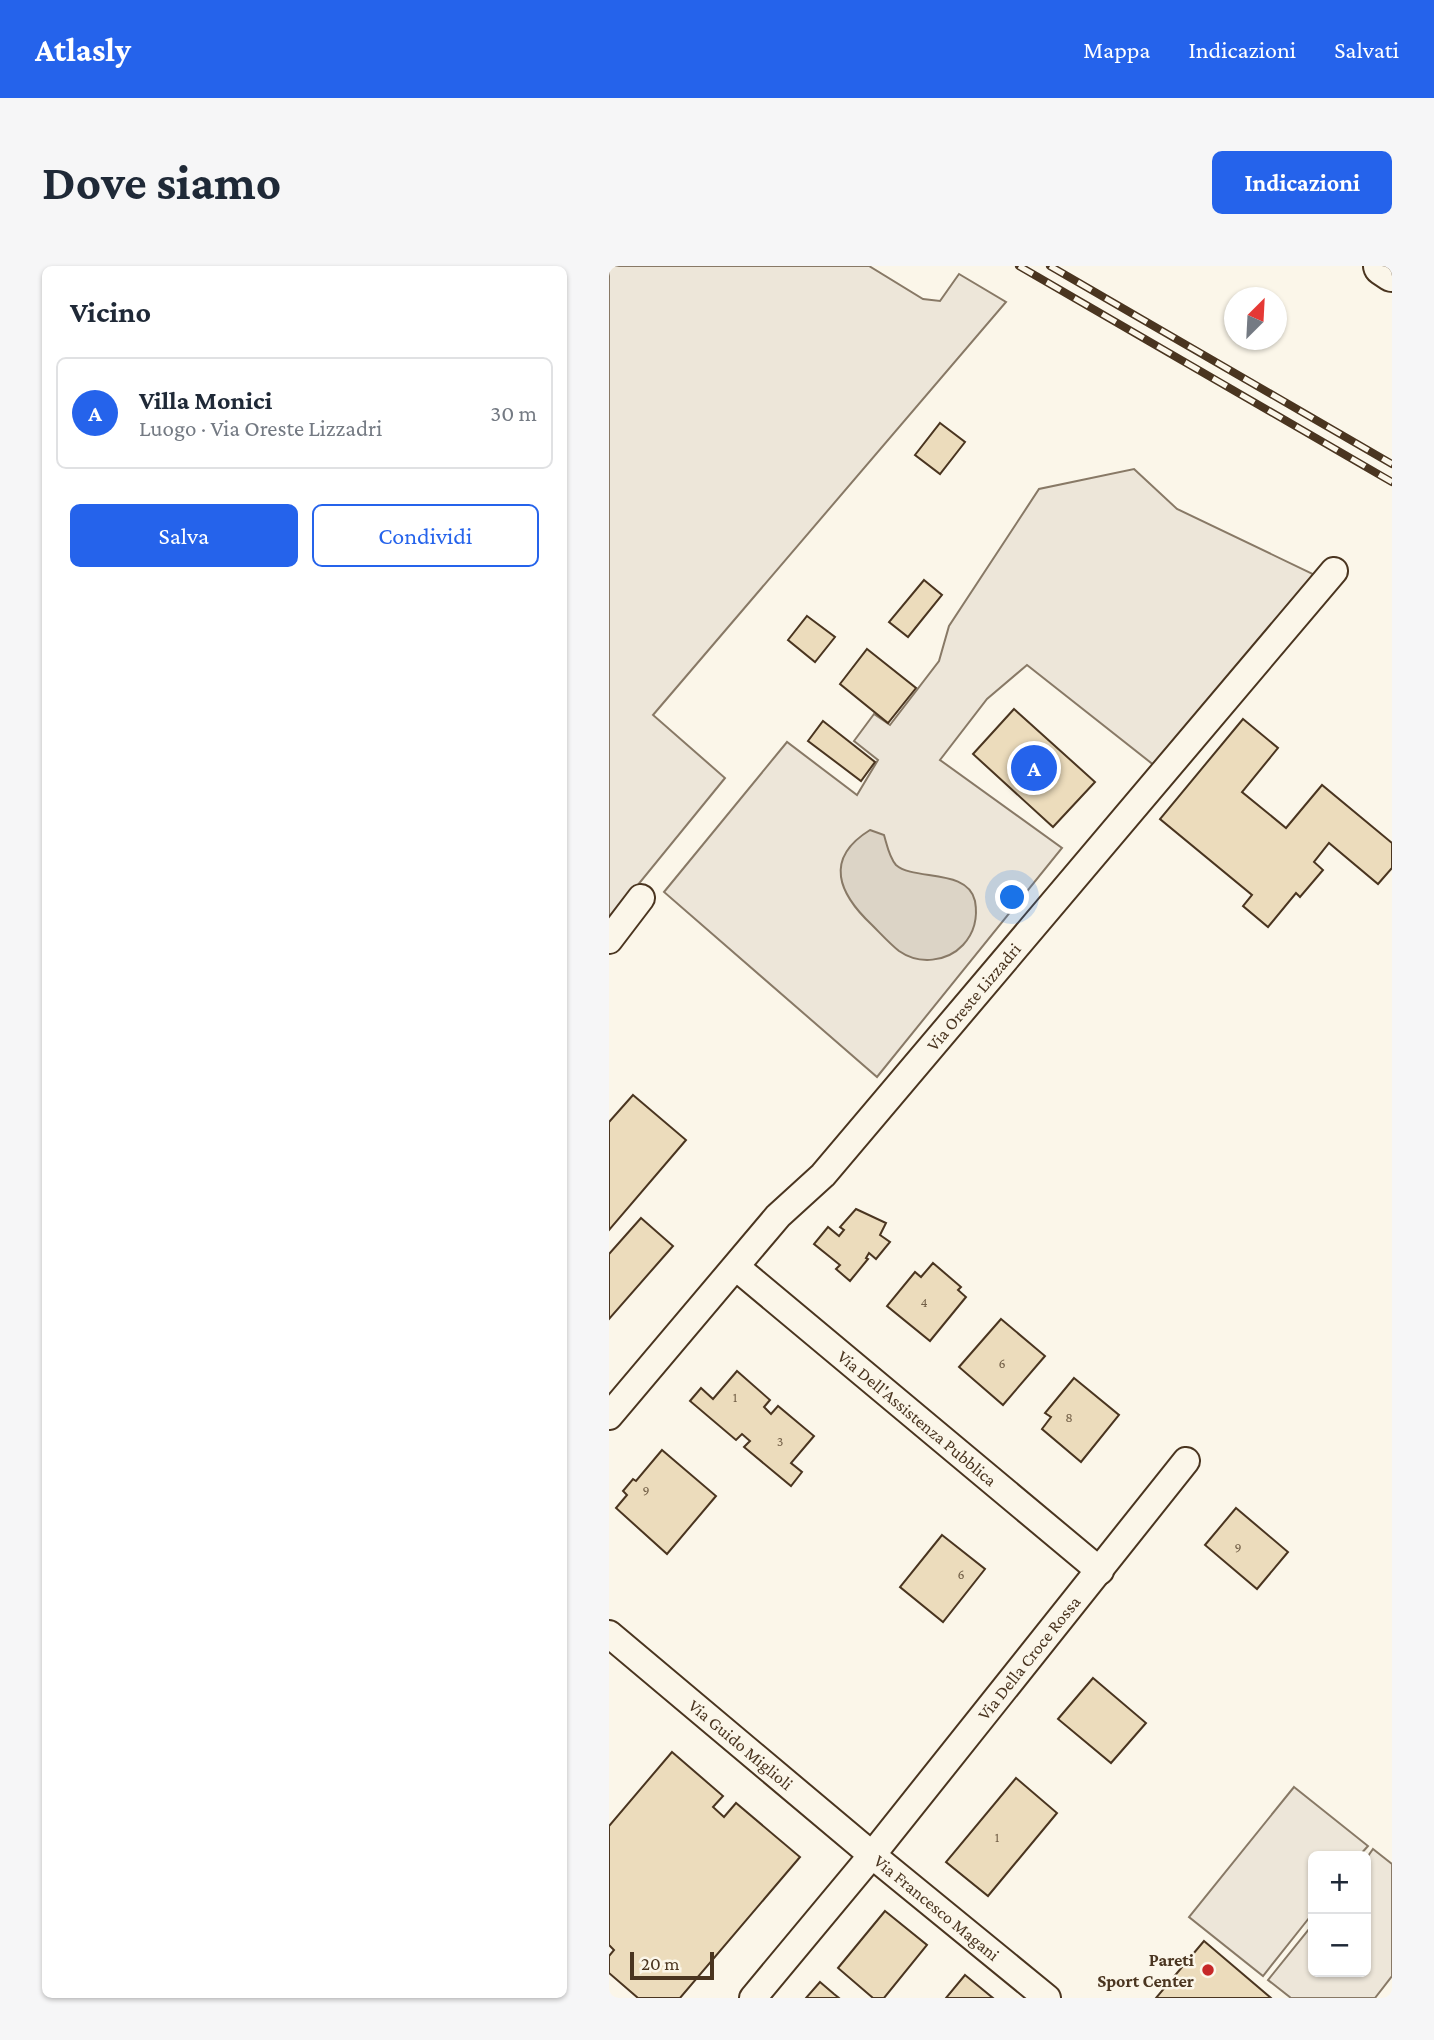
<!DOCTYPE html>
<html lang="it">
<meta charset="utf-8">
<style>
body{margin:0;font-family:"Crimson Pro",serif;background:#f6f6f7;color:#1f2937}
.controls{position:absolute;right:21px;bottom:21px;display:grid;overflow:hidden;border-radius:10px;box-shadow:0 2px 5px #0004}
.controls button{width:63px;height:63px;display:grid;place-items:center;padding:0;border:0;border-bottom:2px solid #e0e1e3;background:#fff;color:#1f2937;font:35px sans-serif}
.compass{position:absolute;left:615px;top:21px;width:63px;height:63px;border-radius:50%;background:#fff;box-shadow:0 2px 5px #0004;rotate:24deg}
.scale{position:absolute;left:21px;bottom:18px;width:84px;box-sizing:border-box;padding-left:7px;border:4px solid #4a3520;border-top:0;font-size:19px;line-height:24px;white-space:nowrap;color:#4a3520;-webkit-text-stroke:5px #fbf6e9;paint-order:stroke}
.you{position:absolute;left:404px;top:632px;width:24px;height:24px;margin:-18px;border:5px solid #fff;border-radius:50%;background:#1a73e8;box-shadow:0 0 0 10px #1a73e833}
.badge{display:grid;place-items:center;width:46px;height:46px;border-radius:50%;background:#2563eb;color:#fff;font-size:23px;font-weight:700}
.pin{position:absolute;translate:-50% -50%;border:4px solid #fff;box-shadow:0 2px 7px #0006}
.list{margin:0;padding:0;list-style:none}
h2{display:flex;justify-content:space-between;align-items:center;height:91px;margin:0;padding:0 28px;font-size:30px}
h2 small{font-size:23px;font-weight:400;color:#747a83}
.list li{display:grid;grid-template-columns:46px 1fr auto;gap:21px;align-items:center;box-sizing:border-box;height:112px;margin:0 14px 14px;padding:0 14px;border:2px solid #e0e1e3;border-radius:10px}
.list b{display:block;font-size:26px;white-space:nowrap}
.list p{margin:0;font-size:23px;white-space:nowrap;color:#747a83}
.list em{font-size:23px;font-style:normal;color:#747a83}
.actions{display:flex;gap:14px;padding:21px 28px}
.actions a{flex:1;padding:16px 0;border:2px solid #2563eb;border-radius:10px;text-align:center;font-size:24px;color:#2563eb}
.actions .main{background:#2563eb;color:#fff}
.map{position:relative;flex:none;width:783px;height:1732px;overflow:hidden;border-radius:10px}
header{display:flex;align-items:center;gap:42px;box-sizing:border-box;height:98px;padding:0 35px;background:#2563eb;color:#fff}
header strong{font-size:33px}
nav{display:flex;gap:38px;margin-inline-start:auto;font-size:24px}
.intro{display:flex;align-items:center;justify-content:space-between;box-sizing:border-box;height:168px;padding:0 42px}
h1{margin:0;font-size:49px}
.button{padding:18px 32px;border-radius:10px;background:#2563eb;color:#fff;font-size:24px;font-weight:700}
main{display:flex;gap:42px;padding:0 42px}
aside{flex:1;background:#fff;border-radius:10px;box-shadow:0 2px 5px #0004}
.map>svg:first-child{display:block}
</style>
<header>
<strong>Atlasly</strong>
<nav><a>Mappa</a><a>Indicazioni</a><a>Salvati</a></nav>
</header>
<div class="intro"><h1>Dove siamo</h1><a class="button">Indicazioni</a></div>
<main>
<aside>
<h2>Vicino<small></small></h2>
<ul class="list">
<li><span class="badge">A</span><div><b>Villa Monici</b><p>Luogo · Via Oreste Lizzadri</p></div><em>30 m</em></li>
</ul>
<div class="actions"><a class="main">Salva</a><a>Condividi</a></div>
</aside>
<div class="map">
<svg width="783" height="1732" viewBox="0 0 783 1732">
<rect width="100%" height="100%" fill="#fbf6e9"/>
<!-- green -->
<g fill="#ede6d9" stroke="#887966" stroke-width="2">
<path d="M 0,0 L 260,0 L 314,33 L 331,35 L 350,8 L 397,36 L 44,449 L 116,512 L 23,626 L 0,663 Z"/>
<path d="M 525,203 L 568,243 L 708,310 L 546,500 L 418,399 L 378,433 L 331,494 L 453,582 L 268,811 L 55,626 L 178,476 L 248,529 L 269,494 L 245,475 L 265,448 L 281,459 L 330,395 L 340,360 L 430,223 Z"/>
<path d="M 685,1521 L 759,1580 L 750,1590 L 704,1590 L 704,1647 L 654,1710 L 580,1651 Z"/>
<path d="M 764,1583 L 783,1598 L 783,1710 L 766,1732 L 682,1732 L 659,1714 L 704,1658 L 704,1706 L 757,1706 L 757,1593 Z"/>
</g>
<!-- water -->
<path fill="#dcd4c6" stroke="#887966" stroke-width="2" d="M 261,564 L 275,569 C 278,579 280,591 287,599 C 305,615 359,602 366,635 C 369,652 366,666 354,679 C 338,696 310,699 290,685 C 281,678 272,668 263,659 C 230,628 214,593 261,564 Z"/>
<!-- building -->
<g fill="#ecdcbc" stroke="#4a3520" stroke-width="2">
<path d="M 331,157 L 356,176 L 331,208 L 306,189 Z"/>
<path d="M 315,314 L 333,329 L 299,371 L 280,356 Z"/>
<path d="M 198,350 L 226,371 L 206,396 L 179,374 Z"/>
<path d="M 258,383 L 307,422 L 279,457 L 231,418 Z"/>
<path d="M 405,443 L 486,516 L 444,561 L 364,488 Z"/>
<path d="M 634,453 L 669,482 L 633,526 L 677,562 L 713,519 L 783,577 L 783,602 L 769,618 L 720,577 L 705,596 L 714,604 L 691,631 L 687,627 L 659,661 L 634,640 L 643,629 L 551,553 Z"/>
<path d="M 214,455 L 266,496 L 252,515 L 199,475 Z"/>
<path d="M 24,829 L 77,874 L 0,964 L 0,856 Z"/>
<path d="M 247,943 L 277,957 L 271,969 L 281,976 L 267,993 L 260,987 L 257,992 L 259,993 L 241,1015 L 227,1003 L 231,999 L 205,978 L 219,961 L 230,970 L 235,964 L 231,961 Z"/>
<path d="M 32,952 L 64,980 L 0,1053 L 0,988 Z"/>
<path d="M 324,997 L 352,1021 L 349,1024 L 357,1031 L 321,1075 L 278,1040 L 306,1006 L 312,1011 Z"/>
<path d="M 392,1053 L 436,1090 L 394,1139 L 350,1101 Z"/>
<path d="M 128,1105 L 161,1134 L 155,1141 L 162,1148 L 169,1140 L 205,1170 L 182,1197 L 193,1206 L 182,1220 L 135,1181 L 141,1175 L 133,1168 L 127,1174 L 81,1135 L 92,1122 L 104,1133 Z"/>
<path d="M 465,1112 L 510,1149 L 472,1196 L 433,1163 L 442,1151 L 436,1147 Z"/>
<path d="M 53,1184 L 107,1230 L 58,1288 L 7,1242 L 18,1229 L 14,1225 L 24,1213 L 27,1215 Z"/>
<path d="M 627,1242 L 679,1286 L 648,1323 L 596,1279 Z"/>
<path d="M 333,1269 L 376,1303 L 334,1356 L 291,1321 Z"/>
<path d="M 484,1412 L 537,1457 L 502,1497 L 449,1453 Z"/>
<path d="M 63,1486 L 114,1530 L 104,1541 L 115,1551 L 127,1537 L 191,1591 L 71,1732 L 29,1732 L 0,1707 L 0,1690 L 5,1684 L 0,1679 L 0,1560 Z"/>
<path d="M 407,1512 L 448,1547 L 379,1630 L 337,1596 Z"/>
<path d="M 276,1645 L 318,1679 L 275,1732 L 264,1732 L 229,1702 Z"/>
<path d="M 595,1675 L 662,1732 L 547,1732 Z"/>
<path d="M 356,1709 L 384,1732 L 337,1732 Z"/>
<path d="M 211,1716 L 225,1728 L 230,1732 L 197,1732 Z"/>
</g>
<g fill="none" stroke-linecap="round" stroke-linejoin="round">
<defs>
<g id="minor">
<path d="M 0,674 L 32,632"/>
<path id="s1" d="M 127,1001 L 491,1305"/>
<path id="s2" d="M 0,1150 L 169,950 L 214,909 L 725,305"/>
<path id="s3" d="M 0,1368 L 263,1589 L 438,1732"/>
<path id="s4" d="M 144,1732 L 263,1589 L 577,1195"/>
</g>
<path id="trunk" d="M 774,0 L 783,6"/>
</defs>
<!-- minor casing -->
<use href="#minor" stroke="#4a3520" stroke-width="30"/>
<!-- trunk casing -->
<use href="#trunk" stroke="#4a3520" stroke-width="42"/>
<!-- minor -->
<use href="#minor" stroke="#fbf6e9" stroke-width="26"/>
<!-- trunk -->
<use href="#trunk" stroke="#fbf6e9" stroke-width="38"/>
<defs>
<g id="rail">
<path d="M 410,0 L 783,216"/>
<path d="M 441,0 L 783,198"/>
</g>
</defs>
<!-- rail casing -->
<use href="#rail" stroke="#4a3520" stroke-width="8"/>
<!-- rail -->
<use href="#rail" stroke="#fbf6e9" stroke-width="5" stroke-dasharray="16" stroke-linecap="butt"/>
</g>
<!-- markers -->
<circle fill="#c62828" stroke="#fbf6e9" stroke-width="2.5" cx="599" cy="1704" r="7"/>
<g text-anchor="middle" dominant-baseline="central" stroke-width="5" stroke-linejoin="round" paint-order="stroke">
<!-- number labels -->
<g font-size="14" fill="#725f47">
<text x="315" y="1036">4</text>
<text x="393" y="1097">6</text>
<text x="126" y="1131">1</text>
<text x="460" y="1151">8</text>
<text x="171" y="1175">3</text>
<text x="37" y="1224">9</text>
<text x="629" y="1281">9</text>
<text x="352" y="1308">6</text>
<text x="388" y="1571">1</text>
</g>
<!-- street labels -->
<g font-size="18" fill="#4a3520" stroke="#fbf6e9">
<text stroke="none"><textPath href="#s2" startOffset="556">Via Oreste Lizzadri</textPath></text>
<text stroke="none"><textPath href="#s1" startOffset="236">Via Dell'Assistenza Pubblica</textPath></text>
<text stroke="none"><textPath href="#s4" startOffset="438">Via Della Croce Rossa</textPath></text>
<text stroke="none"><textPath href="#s3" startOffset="172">Via Guido Miglioli</textPath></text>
<text stroke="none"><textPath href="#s3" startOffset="427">Via Francesco Magani</textPath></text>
</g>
<!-- poi labels -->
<g font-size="18" font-weight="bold" fill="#4a3520" stroke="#fbf6e9" text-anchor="end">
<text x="585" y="1694">Pareti<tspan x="585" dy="21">Sport Center</tspan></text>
</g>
</g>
</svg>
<div class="controls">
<button>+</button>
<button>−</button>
</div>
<svg class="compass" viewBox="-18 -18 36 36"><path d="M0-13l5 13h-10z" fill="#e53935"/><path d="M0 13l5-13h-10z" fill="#747a83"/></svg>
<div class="scale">20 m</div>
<div class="you"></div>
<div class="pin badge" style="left:425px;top:502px">A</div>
</div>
</main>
